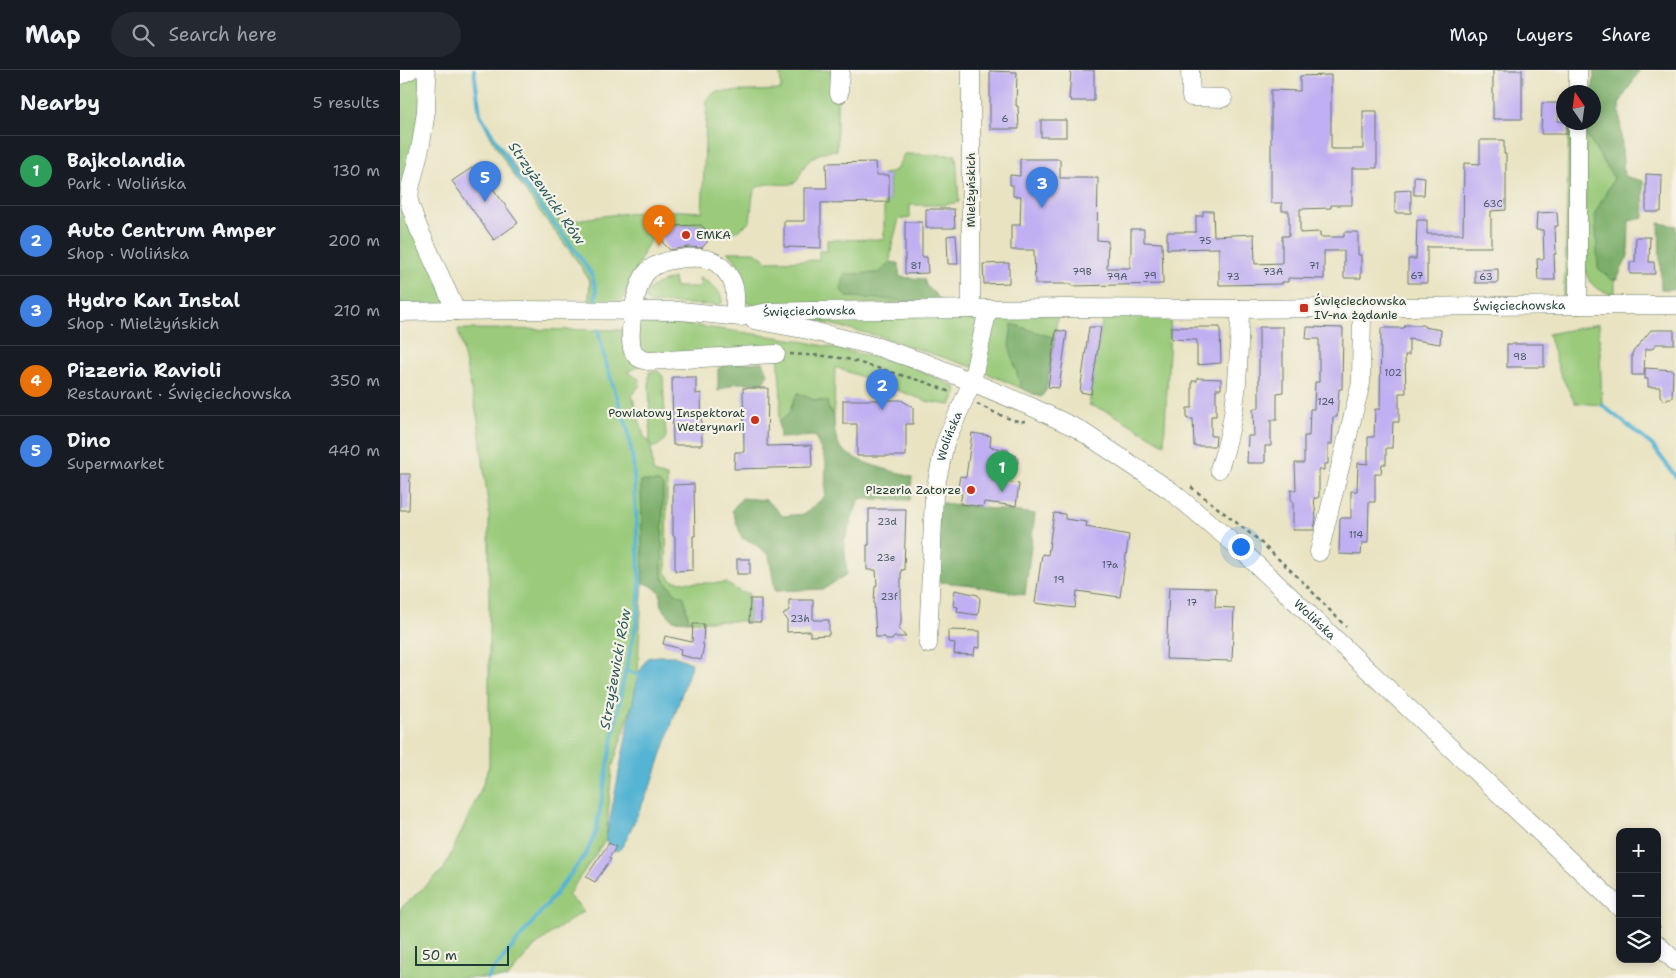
<!DOCTYPE html>
<meta charset="utf-8">
<style>
body{margin:0;font-family:"Shantell Sans",sans-serif;background:#242831;color:#f1f3f6}
.controls{position:absolute;right:15px;bottom:15px;display:grid;overflow:hidden;border-radius:10px;box-shadow:0 2px 8px #0003}
.controls button{width:45px;height:45px;display:grid;place-items:center;padding:0;border:0;border-bottom:1px solid #363941;background:#171b24;color:#f1f3f6;font:25px sans-serif}
.compass{position:absolute;left:1156px;top:15px;width:45px;height:45px;border-radius:50%;background:#171b24;box-shadow:0 2px 8px #0003;rotate:347deg}
.scale{position:absolute;left:15px;bottom:12px;width:94px;box-sizing:border-box;padding-left:5px;border:2px solid #1f3d34;border-top:0;font-size:14px;line-height:18px;white-space:nowrap;color:#1f3d34;-webkit-text-stroke:4px #f7f3e8;paint-order:stroke}
.you{position:absolute;left:840px;top:476px;width:18px;height:18px;margin:-12px;border:4px solid #fff;border-radius:50%;background:#1a73e8;box-shadow:0 0 0 8px #1a73e833}
.badge{display:grid;place-items:center;width:32px;height:32px;border-radius:50%;background:#c8321e;color:#fff;font-size:16px;font-weight:700}
.pin{position:absolute;translate:-50% -41px;filter:drop-shadow(0 1px 2px #0008)}
.pin::after{content:'';position:absolute;top:26px;width:18px;height:15px;background:inherit;clip-path:polygon(0 0,100% 0,50% 100%)}
.list{margin:0;padding:0;list-style:none}
h2{display:flex;justify-content:space-between;align-items:center;height:65px;margin:0;padding:0 20px;font-size:21px}
h2 small{font-size:16px;font-weight:400;color:#9ea1a6}
.list li{display:grid;grid-template-columns:32px 1fr auto;gap:15px;align-items:center;box-sizing:border-box;height:70px;padding:0 20px;border-top:1px solid #363941}
.list b{display:block;font-size:19px;white-space:nowrap}
.list p{margin:0;font-size:16px;white-space:nowrap;color:#9ea1a6}
.list em{font-size:16px;font-style:normal;color:#9ea1a6}
.icon{flex:none;width:28px;height:28px;fill:none;stroke:currentColor;stroke-width:2;stroke-linecap:round;stroke-linejoin:round}
.map{position:relative;flex:none;width:1276px;height:908px;overflow:hidden}
header{display:flex;align-items:center;gap:30px;box-sizing:border-box;height:70px;padding:0 25px;background:#171b24;border-bottom:1px solid #363941}
header strong{font-size:24px}
nav{display:flex;gap:28px;margin-inline-start:auto;font-size:18px}
.search{width:350px;height:45px;background:#242831;display:flex;align-items:center;gap:12px;box-sizing:border-box;padding:0 18px;border-radius:28px;color:#9ea1a6;font-size:19px}
main{display:flex}
aside{flex:1;background:#171b24}
.map>svg:first-child{display:block}
</style>
<header>
<strong>Map</strong>
<div class="search"><svg class="icon" aria-label="search" viewBox="0 0 24 24"><circle cx="10" cy="10" r="6"/><path d="M15 15l6 6"/></svg>Search here</div>
<nav><a>Map</a><a>Layers</a><a>Share</a></nav>
</header>
<main>
<aside>
<h2>Nearby<small>5 results</small></h2>
<ul class="list">
<li><span class="badge" style="background:#2e9e5b">1</span><div><b>Bajkolandia</b><p>Park · Wolińska</p></div><em>130 m</em></li>
<li><span class="badge" style="background:#3f7fe0">2</span><div><b>Auto Centrum Amper</b><p>Shop · Wolińska</p></div><em>200 m</em></li>
<li><span class="badge" style="background:#3f7fe0">3</span><div><b>Hydro Kan Instal</b><p>Shop · Mielżyńskich</p></div><em>210 m</em></li>
<li><span class="badge" style="background:#e8710a">4</span><div><b>Pizzeria Ravioli</b><p>Restaurant · Święciechowska</p></div><em>350 m</em></li>
<li><span class="badge" style="background:#3f7fe0">5</span><div><b>Dino</b><p>Supermarket</p></div><em>440 m</em></li>
</ul>
</aside>
<div class="map">
<svg width="1276" height="908" viewBox="0 0 1276 908">
<rect width="100%" height="100%" fill="#f7f3e8"/>
<filter id="ink" filterUnits="userSpaceOnUse"><feTurbulence type="fractalNoise" baseFrequency=".02" numOctaves="2"/><feDisplacementMap in="SourceGraphic" scale="10" xChannelSelector="R" yChannelSelector="G"/><feConvolveMatrix kernelMatrix="1 2 1 2 8 2 1 2 1" color-interpolation-filters="sRGB"/></filter>
<filter id="wash" filterUnits="userSpaceOnUse"><feTurbulence type="fractalNoise" baseFrequency=".0096" numOctaves="4" result="noise"/><feDisplacementMap in="SourceGraphic" scale="20" xChannelSelector="R" yChannelSelector="G"/><feGaussianBlur stdDeviation="1.12" result="paint"/><feColorMatrix in="noise" values="0 0 0 0 0 0 0 0 0 0 0 0 0 0 0 0 0 1.4 0 .05"/><feComposite in="paint" operator="in"/></filter>
<g filter="url(#wash)">
<rect width="100%" height="100%" fill="#e9e3c2"/>
<!-- green -->
<g fill="#9aca7a" stroke="#5c8457">
<path d="M 25,0 L 10,119 L 53,234 L 0,234 L 0,5 Z"/>
<path d="M 380,0 L 439,0 L 437,15 L 437,80 C 424,81 411,85 404,97 C 400,102 400,110 394,113 C 384,118 360,108 354,122 C 352,125 351,146 350,152 L 337,161 L 324,164 L 301,155 L 270,156 L 257,161 L 245,179 L 224,228 L 216,236 L 188,241 L 190,212 L 180,195 C 146,148 102,97 80,44 L 118,102 L 166,158 L 169,151 C 215,144 255,138 302,142 L 307,29 L 315,22 L 381,20 Z"/>
<path d="M 1212,0 L 1215,225 C 1200,221 1188,216 1185,199 L 1186,53 L 1194,52 L 1194,22 L 1191,22 L 1196,8 Z"/>
<path d="M 1169,53 L 1172,53 L 1169,171 L 1172,214 L 1170,221 L 1163,227 L 1165,205 Z"/>
<path d="M 504,84 L 556,85 L 559,132 L 544,135 L 510,135 L 510,148 L 499,149 L 492,175 L 490,192 L 479,203 L 445,204 L 527,232 L 360,237 L 347,233 L 341,226 L 338,196 L 335,189 L 327,182 L 355,182 L 367,191 L 419,190 L 419,181 L 427,181 L 427,170 L 484,169 L 484,133 L 489,132 L 489,105 L 481,105 L 496,100 Z"/>
<path d="M 274,208 L 275,217 L 301,217 L 299,208 C 309,211 323,221 322,233 L 318,235 L 249,233 L 245,228 C 248,215 262,212 274,208 Z"/>
<path d="M 658,244 L 646,320 L 641,327 L 575,298 L 482,267 L 392,245 Z"/>
<path d="M 703,244 L 771,244 L 764,374 L 711,343 L 689,335 Z"/>
<path d="M 237,253 L 291,255 L 397,270 L 502,293 L 554,316 L 557,321 L 551,335 L 529,332 L 435,297 L 434,344 L 421,330 L 414,330 L 398,323 L 393,332 L 389,344 L 379,352 L 381,328 L 378,284 L 262,286 L 240,281 Z"/>
<path d="M 1199,254 L 1202,335 L 1175,333 L 1160,303 L 1148,264 Z"/>
<path d="M 58,259 L 225,260 L 248,292 L 227,302 L 239,309 L 239,316 L 232,325 L 244,367 L 248,370 L 250,376 L 249,302 L 258,301 L 263,306 L 266,367 C 262,374 258,376 251,378 L 253,401 L 259,405 L 267,406 L 266,503 L 273,511 L 296,513 L 326,513 L 342,523 L 349,523 L 349,551 L 289,551 L 284,527 L 275,523 L 262,507 L 263,416 L 259,412 L 241,411 L 243,513 L 239,573 L 238,605 L 234,629 L 212,698 L 206,769 L 168,825 L 184,841 L 149,865 L 132,879 L 107,908 L 0,908 L 0,839 L 44,799 L 82,717 L 89,695 L 89,442 L 78,350 Z"/>
</g>
<!-- forest -->
<g fill="#7bae6a" stroke="#4d764f">
<path d="M 1195,0 L 1237,0 L 1239,1 L 1219,34 L 1224,106 L 1243,111 L 1244,148 L 1229,151 L 1228,186 L 1217,209 L 1212,210 L 1198,198 L 1195,143 L 1214,108 L 1187,66 L 1189,53 L 1194,52 L 1194,22 L 1192,22 Z"/>
<path d="M 1259,153 L 1276,156 L 1276,219 L 1261,219 Z"/>
<path d="M 490,192 L 498,193 L 500,207 L 524,209 L 526,215 L 541,230 L 538,236 L 527,232 L 447,227 L 441,220 L 445,204 L 479,203 Z"/>
<path d="M 612,254 L 655,268 L 646,320 L 641,327 L 621,318 L 609,275 Z"/>
<path d="M 363,292 L 368,304 L 363,313 L 336,313 L 318,321 L 318,299 L 325,294 Z"/>
<path d="M 398,323 L 414,330 L 427,331 L 429,340 L 434,344 C 434,355 434,370 442,379 C 457,394 492,400 512,407 L 510,430 L 459,429 L 444,472 L 447,504 L 424,519 L 375,521 L 369,485 L 352,472 L 342,468 L 332,440 L 342,428 L 366,430 L 383,446 L 405,444 L 425,426 L 426,392 L 415,366 L 380,368 L 379,352 L 389,344 L 393,332 Z"/>
<path d="M 241,411 L 259,412 L 263,416 L 262,507 L 275,523 L 284,527 L 289,551 L 273,550 L 262,538 L 260,522 L 250,515 L 243,513 Z"/>
<path d="M 534,432 L 635,444 L 625,525 L 572,515 L 530,511 Z"/>
</g>
<!-- water -->
<path fill="#54b4d3" stroke="#3a7884" d="M 258,586 L 274,586 L 292,593 L 253,710 L 226,770 L 221,778 L 217,781 C 210,779 208,776 206,769 L 238,605 L 247,588 Z"/>
<g fill="none" stroke-linecap="round" stroke-linejoin="round">
<!-- stream -->
<g stroke="#54b4d3" stroke-width="4">
<path d="M 74,0 L 80,44 L 117,105 L 180,187 L 192,205 L 196,220 L 195,230"/>
<path d="M 1202,335 L 1252,375 L 1276,407"/>
<path d="M 1276,452 L 1274,462 L 1276,487"/>
<path d="M 226,600 L 238,605"/>
<path d="M 87,908 L 150,831 L 186,784 L 196,761 L 223,612 L 237,550 L 240,516 L 233,391 L 227,357 L 206,294 L 198,260"/>
</g>
</g>
<g id="blocks">
<!-- building -->
<g fill="#c0aff2">
<path d="M 671,0 L 694,0 L 694,31 L 671,31 L 671,29 L 669,29 Z"/>
<rect x="1093" y="0" width="29" height="49"/>
<path d="M 590,1 L 617,2 L 616,36 L 618,36 L 619,59 L 590,59 Z"/>
<path d="M 931,5 L 931,79 L 963,79 L 963,41 L 977,41 L 977,98 L 952,98 L 952,135 L 931,135 L 931,138 L 900,139 L 900,163 L 920,162 L 920,167 L 944,167 L 944,162 L 958,162 L 958,185 L 961,185 L 961,208 L 944,208 L 944,181 L 924,181 L 924,209 L 888,208 L 888,212 L 882,212 L 882,214 L 819,215 L 819,178 L 767,179 L 767,162 L 796,162 L 796,146 L 803,146 L 803,141 L 813,141 L 814,166 L 854,164 L 855,194 L 882,193 L 882,166 L 889,166 L 889,141 L 882,141 L 882,133 L 871,133 L 871,20 L 900,21 L 900,6 Z"/>
<path d="M 1142,33 L 1159,33 L 1158,51 L 1167,52 L 1167,64 L 1141,64 Z"/>
<rect x="641" y="50" width="25" height="17"/>
<path d="M 1080,70 L 1104,70 L 1104,84 L 1106,84 L 1106,140 L 1091,141 L 1091,177 L 1027,177 L 1027,213 L 1008,213 L 1008,189 L 1016,189 L 1017,150 L 1027,150 L 1027,164 L 1063,164 L 1064,93 L 1080,94 Z"/>
<path d="M 620,89 L 660,89 L 660,108 L 698,108 L 697,170 L 708,171 L 707,198 L 730,198 L 730,185 L 731,185 L 731,159 L 744,159 L 744,172 L 762,173 L 763,214 L 672,216 L 672,214 L 635,214 L 634,180 L 611,180 L 611,155 L 620,155 L 621,126 L 613,126 L 613,115 L 610,115 L 610,105 L 620,106 Z"/>
<path d="M 475,92 L 476,105 L 489,105 L 489,132 L 421,133 L 421,178 L 384,177 L 384,151 L 404,151 L 404,118 L 427,118 L 426,93 Z"/>
<path d="M 76,95 L 118,153 L 94,170 L 52,111 Z"/>
<path d="M 1246,104 L 1262,105 L 1261,142 L 1246,142 Z"/>
<path d="M 1014,106 L 1025,107 L 1024,125 L 1014,125 Z"/>
<path d="M 1011,120 L 1011,143 L 995,143 L 995,121 Z"/>
<path d="M 526,139 L 554,139 L 555,158 L 526,158 Z"/>
<path d="M 1157,142 L 1158,156 L 1155,156 L 1156,184 L 1154,184 L 1155,210 L 1138,210 L 1137,189 L 1144,189 L 1143,160 L 1136,160 L 1137,143 Z"/>
<path d="M 505,152 L 522,152 L 522,187 L 527,187 L 528,203 L 505,204 Z"/>
<path d="M 301,155 L 309,163 L 308,171 L 302,178 L 289,177 L 270,180 L 263,173 L 263,164 L 270,156 Z"/>
<path d="M 556,165 L 558,194 L 548,194 L 547,166 Z"/>
<path d="M 1236,167 L 1250,167 L 1249,192 L 1254,192 L 1255,204 L 1230,204 L 1230,192 L 1235,192 Z"/>
<path d="M 609,193 L 609,213 L 584,214 L 583,194 Z"/>
<path d="M 1098,199 L 1098,213 L 1075,213 L 1075,200 Z"/>
<path d="M 1005,255 L 1024,255 L 1024,257 L 1041,260 L 1040,274 L 1009,269 L 1009,285 L 1005,285 L 1006,323 L 999,323 L 999,352 L 993,352 L 992,378 L 986,378 L 986,394 L 982,394 L 981,404 L 975,404 L 975,432 L 969,432 L 968,473 L 962,473 L 961,485 L 939,484 L 940,448 L 951,448 L 951,421 L 957,421 L 958,393 L 968,394 L 968,367 L 974,367 L 975,339 L 980,339 L 981,258 L 1004,258 Z"/>
<path d="M 689,257 L 701,257 L 691,324 L 680,322 Z"/>
<path d="M 771,257 L 820,257 L 821,293 L 797,295 L 797,270 L 771,269 Z"/>
<path d="M 859,257 L 883,257 L 883,322 L 877,323 L 877,350 L 871,350 L 871,376 L 865,376 L 865,393 L 847,393 L 848,366 L 854,366 L 853,339 L 859,338 Z"/>
<path d="M 907,257 L 943,258 L 942,319 L 939,319 L 937,347 L 933,347 L 932,374 L 928,374 L 928,394 L 924,394 L 924,400 L 919,400 L 919,428 L 914,428 L 916,448 L 914,460 L 893,460 L 893,431 L 891,431 L 891,420 L 896,420 L 895,393 L 904,393 L 904,366 L 909,366 L 910,339 L 914,339 L 915,312 L 919,312 L 919,269 L 906,269 Z"/>
<path d="M 656,260 L 667,262 L 659,318 L 648,317 Z"/>
<path d="M 1251,260 L 1274,260 L 1274,274 L 1256,274 L 1252,279 L 1245,279 L 1244,305 L 1232,305 L 1232,283 Z"/>
<rect x="1107" y="274" width="37" height="23"/>
<path d="M 1245,298 L 1273,300 L 1272,328 L 1268,328 L 1265,331 L 1260,326 L 1260,317 L 1248,317 L 1248,309 L 1245,309 Z"/>
<path d="M 272,307 L 296,307 L 296,324 L 301,323 L 302,375 L 273,375 Z"/>
<path d="M 797,308 L 821,309 L 821,319 L 816,319 L 816,346 L 811,346 L 811,366 L 816,366 L 815,376 L 794,376 L 793,349 L 787,349 L 787,338 L 792,338 L 792,311 L 797,311 Z"/>
<path d="M 343,318 L 368,318 L 367,376 L 411,375 L 412,397 L 334,399 L 335,382 L 344,382 Z"/>
<path d="M 443,330 L 501,330 L 513,337 L 513,354 L 506,354 L 506,386 L 457,386 L 457,354 L 443,354 Z"/>
<path d="M 572,363 L 591,366 L 590,377 L 608,380 L 608,384 L 615,385 L 618,389 L 618,393 L 592,410 L 619,414 L 616,436 L 584,432 L 583,437 L 560,434 L 562,424 L 557,423 L 560,406 L 566,407 Z"/>
<path d="M 0,404 L 10,404 L 9,440 L 0,440 Z"/>
<path d="M 294,414 L 295,466 L 293,466 L 293,500 L 275,501 L 275,466 L 273,466 L 273,415 Z"/>
<path d="M 469,439 L 506,439 L 504,500 L 501,500 L 501,554 L 498,558 L 506,567 L 494,567 L 492,570 L 487,570 L 485,567 L 476,567 L 474,532 L 475,517 L 477,515 L 476,500 L 467,500 L 467,475 L 469,475 Z"/>
<path d="M 654,443 L 665,444 L 665,449 L 687,452 L 686,457 L 729,465 L 720,527 L 677,521 L 675,538 L 635,533 L 642,484 L 648,485 Z"/>
<rect x="337" y="489" width="13" height="15"/>
<path d="M 769,517 L 816,518 L 815,537 L 834,538 L 832,591 L 766,589 Z"/>
<path d="M 555,520 L 578,525 L 580,529 L 578,545 L 557,542 L 558,537 L 553,536 Z"/>
<path d="M 350,529 L 361,529 L 361,552 L 349,552 Z"/>
<path d="M 389,530 L 413,530 L 413,550 L 429,550 L 429,565 L 410,566 L 410,561 L 387,562 L 387,549 L 383,545 L 389,540 Z"/>
<path d="M 293,554 L 304,554 L 303,575 L 304,575 L 301,590 L 280,585 L 281,579 L 263,574 L 265,566 L 292,572 Z"/>
<path d="M 548,560 L 580,561 L 580,578 L 575,577 L 574,585 L 554,584 L 555,573 L 548,572 Z"/>
<path d="M 209,773 L 216,777 L 209,788 L 211,789 L 195,812 L 186,807 Z"/>
</g>
</g>
</g>
<g filter="url(#ink)">
<use href="#blocks" fill-opacity="0" stroke="#676" stroke-width="1"/>
<g fill="none" stroke-linecap="round" stroke-linejoin="round">
<defs>
<g id="minor">
<path d="M 25,0 L 27,8 L 26,41 L 21,74 L 10,119 L 9,132 L 18,157 L 56,241"/>
<path d="M 571,0 L 571,239"/>
<path d="M 790,0 L 791,27 L 823,28"/>
<path d="M 1178,0 L 1178,22"/>
<path d="M 0,5 L 10,0"/>
<path d="M 439,24 L 440,0"/>
<path d="M 1178,52 L 1178,235"/>
<path id="s1" d="M 0,242 L 114,240 L 281,241 L 341,247 L 368,242 L 410,241 L 663,238 L 840,239 L 1178,235 L 1276,235"/>
<path d="M 334,246 C 335,234 337,220 331,209 C 327,202 321,196 315,192 C 299,184 258,188 246,203 C 235,217 227,265 233,281 C 236,288 242,290 248,291 L 376,284"/>
<path id="s2" d="M 354,250 L 408,260 L 478,277 L 526,293 L 634,338 L 678,359 L 771,421 L 838,477 L 1220,838"/>
<path d="M 819,399 C 838,347 839,293 840,239"/>
<path d="M 919,482 L 961,313 L 962,237"/>
<path id="s3" d="M 528,574 L 534,425 L 545,373 L 572,312 L 588,239"/>
<path d="M 1257,874 L 1276,892"/>
</g>
</defs>
<!-- minor casing -->
<use href="#minor" stroke="#676" stroke-width="19"/>
<!-- path -->
<g stroke="#676" stroke-width="2.5" stroke-dasharray="4 4" stroke-linecap="butt">
<path d="M 390,284 L 425,286 L 447,289 L 528,313 L 552,323"/>
<path d="M 577,334 C 588,339 615,354 625,351"/>
<path d="M 791,417 L 856,468 L 901,510 L 946,557"/>
<path d="M 1257,855 L 1262,860"/>
</g>
<!-- minor -->
<use href="#minor" stroke="#fff" stroke-width="18"/>
</g>
</g>
<!-- markers -->
<g fill="#c8321e" stroke="#f7f3e8" stroke-width="2">
<circle cx="286" cy="165" r="5"/>
<rect x="899" y="233" width="10" height="10" rx="2.5"/>
<circle cx="355" cy="350" r="5"/>
<circle cx="571" cy="420" r="5"/>
</g>
<g text-anchor="middle" dominant-baseline="central" stroke-width="4.5" stroke-linejoin="round" paint-order="stroke">
<!-- number labels -->
<g font-size="10" fill="#475a64">
<text x="605" y="48">6</text>
<text x="1093" y="133">63C</text>
<text x="805" y="170">75</text>
<text x="516" y="195">81</text>
<text x="914" y="195">71</text>
<text x="682" y="201">79B</text>
<text x="873" y="201">73A</text>
<text x="750" y="205">79</text>
<text x="1017" y="205">67</text>
<text x="717" y="206">79A</text>
<text x="833" y="206">73</text>
<text x="1086" y="206">63</text>
<text x="1120" y="286">98</text>
<text x="993" y="302">102</text>
<text x="926" y="331">124</text>
<text x="487" y="451">23d</text>
<text x="956" y="464">114</text>
<text x="486" y="487">23e</text>
<text x="710" y="494">17a</text>
<text x="659" y="509">19</text>
<text x="489" y="526">23f</text>
<text x="792" y="532">17</text>
<text x="400" y="548">23h</text>
</g>
<!-- street labels -->
<g font-size="12" fill="#1f3d34" stroke="#f7f3e8">
<text transform="translate(571 120) rotate(-90)">Mielżyńskich</text>
<text stroke="none"><textPath href="#s1" startOffset="1120">Święciechowska</textPath></text>
<text stroke="none"><textPath href="#s1" startOffset="410">Święciechowska</textPath></text>
<text stroke="none"><textPath href="#s3" startOffset="210">Wolińska</textPath></text>
<text stroke="none"><textPath href="#s2" startOffset="648">Wolińska</textPath></text>
</g>
<!-- poi labels -->
<g font-size="12" fill="#1f3d34" stroke="#f7f3e8" text-anchor="start">
<text x="296" y="165">EMKA</text>
<text x="914" y="231">Święciechowska<tspan x="914" dy="14">IV-na żądanie</tspan></text>
<text x="345" y="343" text-anchor="end">Powiatowy Inspektorat<tspan x="345" dy="14">Weterynarii</tspan></text>
<text x="561" y="420" text-anchor="end">Pizzeria Zatorze</text>
</g>
<!-- water labels -->
<g font-size="14" font-style="italic" fill="#2c5b5c" stroke="#f7f3e8">
<text transform="translate(147 123) rotate(55)">Strzyżewicki Rów</text>
<text transform="translate(215 599) rotate(-80)">Strzyżewicki Rów</text>
</g>
</g>
</svg>
<div class="controls">
<button>+</button>
<button>−</button>
<button><svg class="icon" aria-label="layers" viewBox="0 0 24 24"><path d="M12 4l9 5-9 5-9-5zM3 14l9 5 9-5"/></svg></button>
</div>
<svg class="compass" viewBox="-18 -18 36 36"><path d="M0-13l5 13h-10z" fill="#e53935"/><path d="M0 13l5-13h-10z" fill="#9ea1a6"/></svg>
<div class="scale">50 m</div>
<div class="you"></div>
<div class="pin badge" style="left:602px;top:422px;background:#2e9e5b">1</div>
<div class="pin badge" style="left:482px;top:340px;background:#3f7fe0">2</div>
<div class="pin badge" style="left:642px;top:138px;background:#3f7fe0">3</div>
<div class="pin badge" style="left:259px;top:176px;background:#e8710a">4</div>
<div class="pin badge" style="left:85px;top:132px;background:#3f7fe0">5</div>
</div>
</main>
